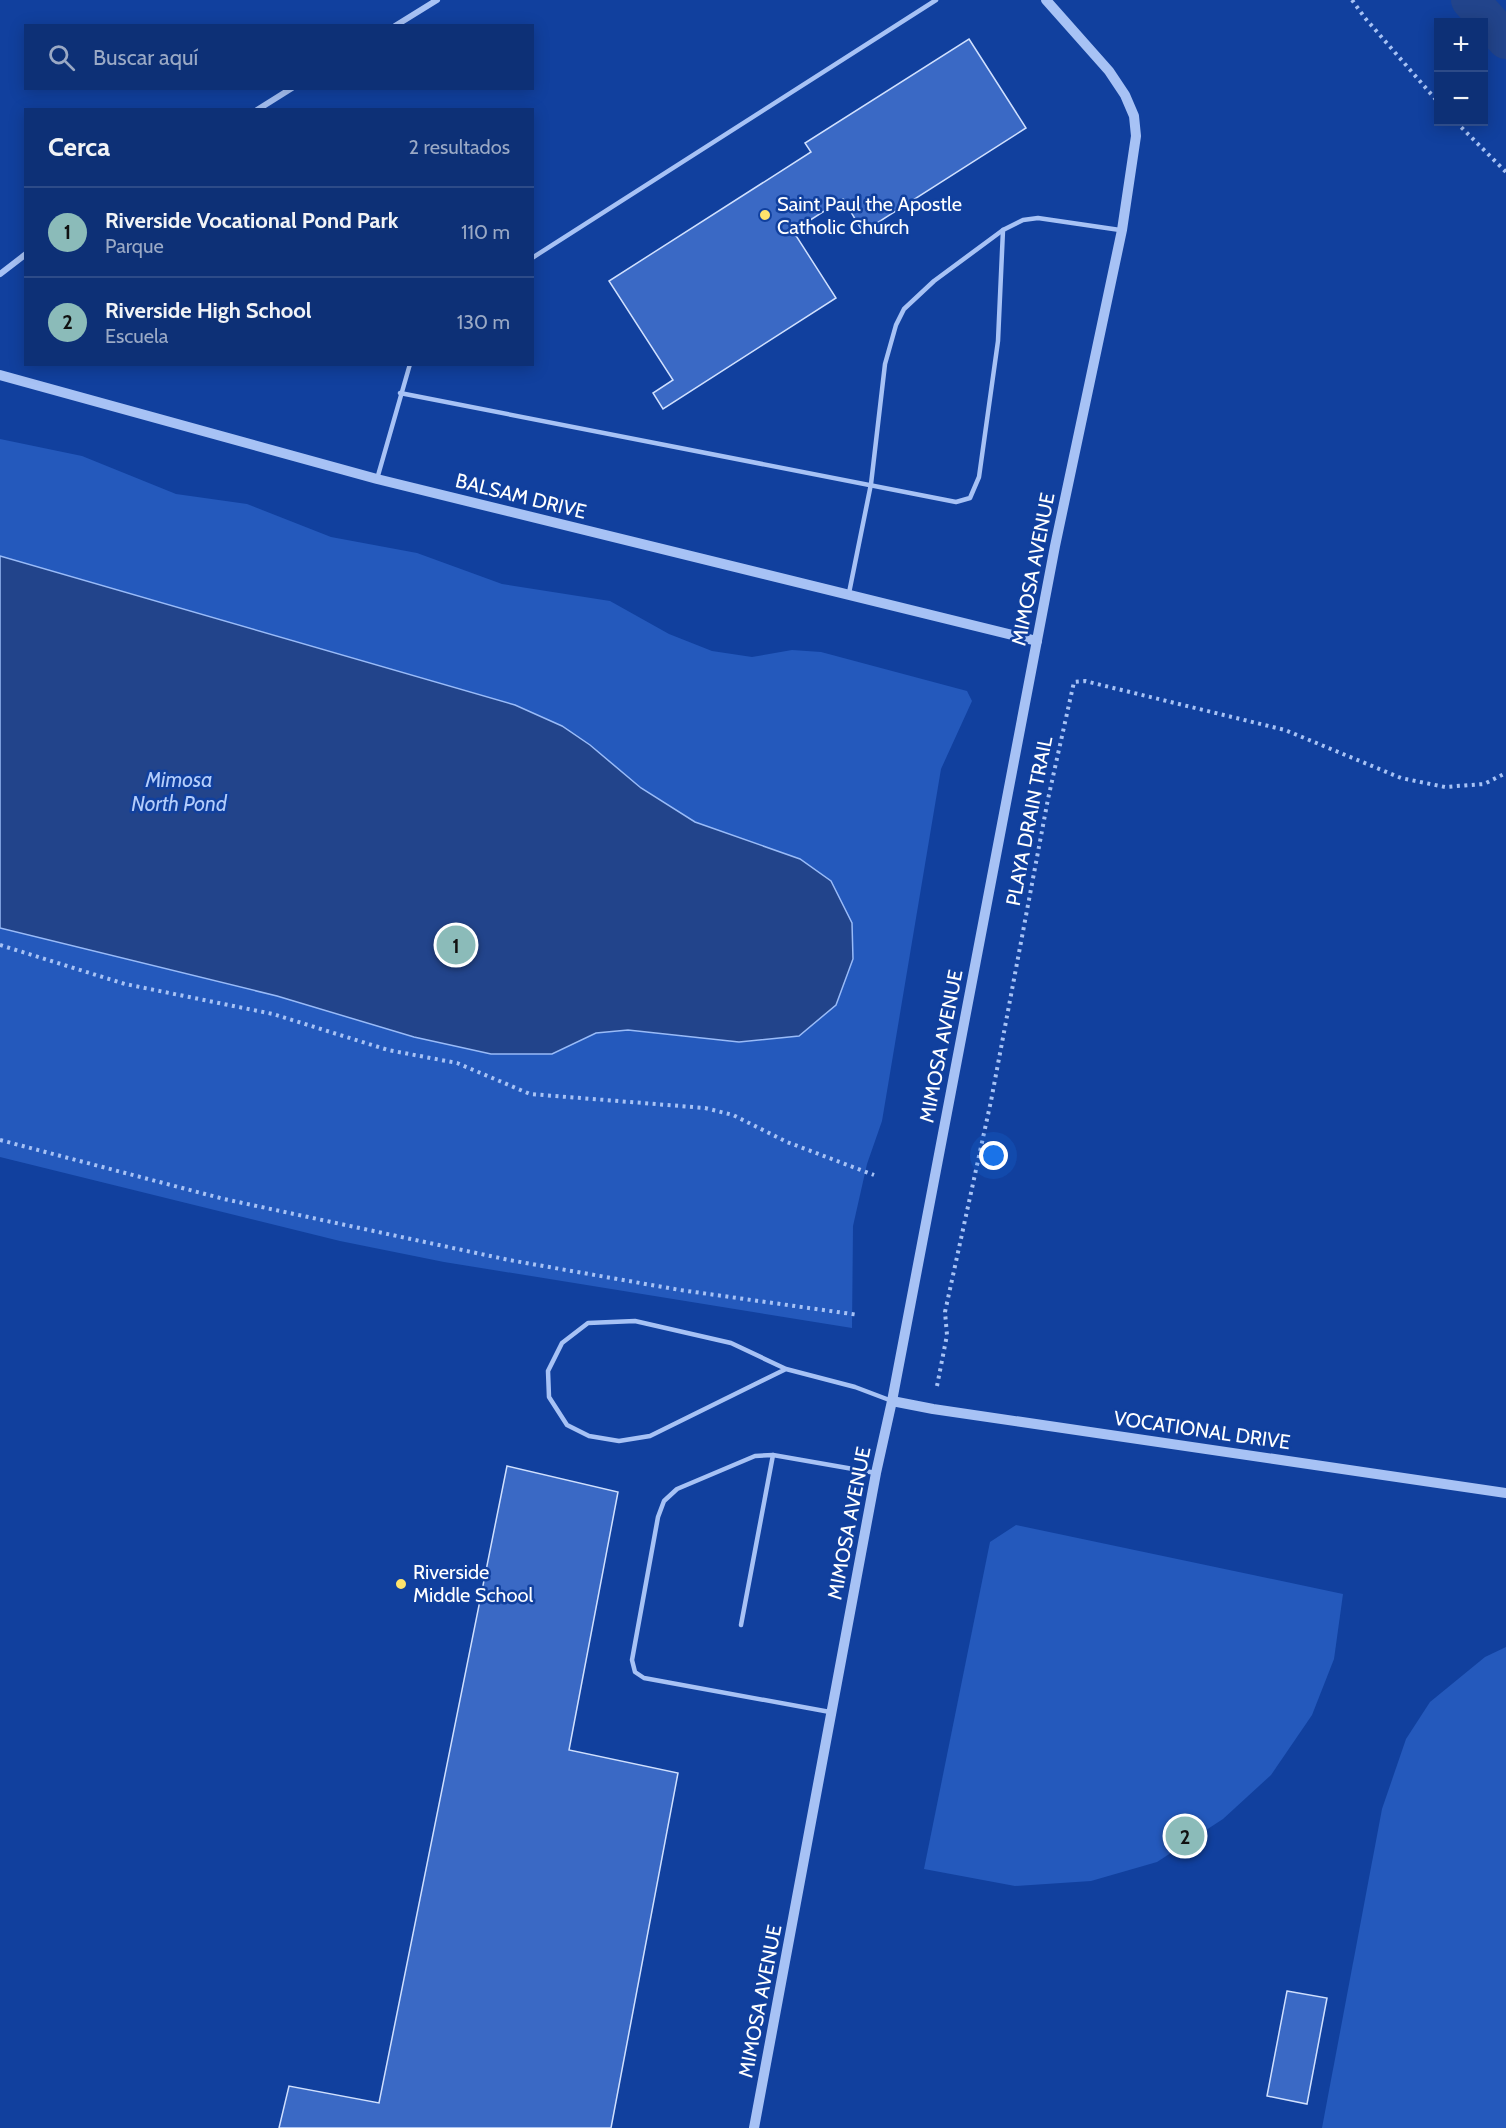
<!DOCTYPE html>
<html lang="es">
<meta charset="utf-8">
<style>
body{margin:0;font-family:Cabin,sans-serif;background:#16387b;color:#f1f3f6}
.controls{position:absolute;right:18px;top:18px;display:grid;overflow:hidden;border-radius:0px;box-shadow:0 3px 15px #0003}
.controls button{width:54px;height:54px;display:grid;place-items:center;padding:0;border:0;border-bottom:2px solid #2d4b88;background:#0d3076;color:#f1f3f6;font:30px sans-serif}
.you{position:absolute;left:994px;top:1156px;width:21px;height:21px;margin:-15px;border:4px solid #fff;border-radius:50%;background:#1a73e8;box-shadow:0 0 0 9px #1a73e833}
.badge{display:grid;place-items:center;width:39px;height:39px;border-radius:50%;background:#8bbbb9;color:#111;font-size:20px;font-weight:700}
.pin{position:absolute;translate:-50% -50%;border:3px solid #fff;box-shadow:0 2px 6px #0006}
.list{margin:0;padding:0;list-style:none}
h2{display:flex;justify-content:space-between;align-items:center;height:78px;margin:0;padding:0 24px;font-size:26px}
h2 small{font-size:20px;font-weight:400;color:#9aa9c5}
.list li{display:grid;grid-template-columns:39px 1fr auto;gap:18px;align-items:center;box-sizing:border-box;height:90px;padding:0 24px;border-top:2px solid #2d4b88}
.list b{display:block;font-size:22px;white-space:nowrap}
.list p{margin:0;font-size:20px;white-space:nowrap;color:#9aa9c5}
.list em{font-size:20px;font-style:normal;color:#9aa9c5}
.icon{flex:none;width:33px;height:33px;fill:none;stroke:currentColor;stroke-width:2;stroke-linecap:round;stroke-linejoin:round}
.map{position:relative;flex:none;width:1506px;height:2128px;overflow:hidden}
.search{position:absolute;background:#0d3076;box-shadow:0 3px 15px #0003;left:24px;top:24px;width:510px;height:66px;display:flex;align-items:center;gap:15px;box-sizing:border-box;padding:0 21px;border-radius:0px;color:#9aa9c5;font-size:22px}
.panel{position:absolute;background:#0d3076;box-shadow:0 3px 15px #0003;left:24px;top:108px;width:510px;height:258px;border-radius:0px}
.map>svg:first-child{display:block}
</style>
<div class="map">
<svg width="1506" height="2128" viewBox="0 0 1506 2128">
<rect width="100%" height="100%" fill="#11409e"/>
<!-- green -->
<g fill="#2459bc">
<path d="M 0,439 L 82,456 L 176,494 L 247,504 L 331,537 L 417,553 L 502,584 L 610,601 L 669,634 L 712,651 L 752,657 L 792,650 L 821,652 L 967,691 L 972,701 L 941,769 L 882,1121 L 867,1164 L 853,1226 L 852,1328 L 444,1262 L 340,1241 L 0,1157 Z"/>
<path d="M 1016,1525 L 1343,1594 L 1334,1659 L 1312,1715 L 1271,1775 L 1223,1819 L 1157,1862 L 1091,1881 L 1015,1886 L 924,1869 L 990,1542 Z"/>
<path d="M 1506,1647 L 1506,2128 L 1322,2128 L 1382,1809 L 1406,1739 L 1430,1702 L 1485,1657 Z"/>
</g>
<!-- water -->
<path fill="#22448b" stroke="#99bbf8" stroke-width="1.5" d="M 0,556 L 515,705 L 562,726 L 590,745 L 641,788 L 695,822 L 800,859 L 831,881 L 852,923 L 853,959 L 836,1005 L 799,1036 L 739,1042 L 628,1030 L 596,1033 L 552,1054 L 491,1054 L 414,1037 L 277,996 L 0,928 Z"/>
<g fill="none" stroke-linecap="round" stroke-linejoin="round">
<!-- canal -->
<path stroke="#22448b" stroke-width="38" d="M 1470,0 L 1506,40"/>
</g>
<!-- building -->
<g fill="#3a69c5" stroke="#d0e0fe" stroke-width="1.5">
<path d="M 969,39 L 1026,128 L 863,232 L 843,199 L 793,231 L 836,298 L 663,409 L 653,393 L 673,380 L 609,281 L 811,152 L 805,143 Z"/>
<path d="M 507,1466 L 618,1492 L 569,1750 L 678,1773 L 611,2128 L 279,2128 L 289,2086 L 379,2103 Z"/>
<path d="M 1287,1991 L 1327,1998 L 1307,2104 L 1267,2096 Z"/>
</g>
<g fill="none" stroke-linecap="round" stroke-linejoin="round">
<!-- path -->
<g stroke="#a7c2f5" stroke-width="4" stroke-dasharray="3 4.5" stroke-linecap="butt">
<path d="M 1352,0 L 1365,18 L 1438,102"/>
<path d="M 1456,122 L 1506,172"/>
<path d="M 0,945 L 125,984 L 273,1014 L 388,1050 L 457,1063 L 530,1094 L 705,1108 L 733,1115 L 787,1142 L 874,1175"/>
<path d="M 0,1140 L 224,1199 L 509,1260 L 680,1290 L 859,1315"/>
<path d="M 937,1386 L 947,1335 L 945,1312 L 991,1101 L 1048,799 L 1074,682 L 1085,681 L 1285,730 L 1401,778 L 1445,787 L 1484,784 L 1506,773"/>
</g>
<!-- service -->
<g stroke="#a7c2f5" stroke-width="4.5">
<path d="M 532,258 L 936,0"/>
<path d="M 400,393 L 956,502 L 970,498 L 979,477 L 998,341 L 1003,230 L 1023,220 L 1038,218 L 1120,230"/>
<path d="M 377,479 L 410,364"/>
<path d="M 849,593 L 871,484 L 885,364 L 896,325 L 904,309 L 934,281 L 1003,230"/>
<path d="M 786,1369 L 650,1436 L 619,1441 L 589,1436 L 567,1425 L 549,1397 L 548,1371 L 562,1343 L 588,1323 L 635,1321 L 731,1343 L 786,1369 L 855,1387 L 892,1401"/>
<path d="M 741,1625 L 773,1455"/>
<path d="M 830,1712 L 644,1678 L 635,1672 L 632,1660 L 658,1517 L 664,1501 L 677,1489 L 755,1456 L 773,1455 L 876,1473"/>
</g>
<!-- minor -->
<g stroke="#a7c2f5" stroke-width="6">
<path d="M 395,26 L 437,0"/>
<path d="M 257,110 L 292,88"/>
<path d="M 0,274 L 26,254"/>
</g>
<!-- tertiary -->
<g stroke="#a7c2f5" stroke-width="10">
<path d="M 0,375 L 377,479 L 1037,641"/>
<path d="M 892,1401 L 933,1409 L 1506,1493"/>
<path d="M 754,2128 L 876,1473 L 892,1401 L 1055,546 L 1122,230 L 1136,136 L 1134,116 L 1125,95 L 1109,71 L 1046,0"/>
</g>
</g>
<!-- markers -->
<g fill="#ffe36b" stroke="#11409e" stroke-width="2">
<circle cx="765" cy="215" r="6"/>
<circle cx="401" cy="1584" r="6"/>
</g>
<g text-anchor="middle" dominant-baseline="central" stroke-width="5" stroke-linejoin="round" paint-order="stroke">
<!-- poi labels -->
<g font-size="20" fill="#fff" stroke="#11409e" text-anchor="start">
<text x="777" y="204">Saint Paul the Apostle<tspan x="777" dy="23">Catholic Church</tspan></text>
<text x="413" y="1572">Riverside<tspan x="413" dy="23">Middle School</tspan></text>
</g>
<!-- street labels -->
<g font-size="20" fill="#fff" stroke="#11409e">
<text transform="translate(521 496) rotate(14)">BALSAM DRIVE</text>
<text transform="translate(1033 569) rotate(-79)">MIMOSA AVENUE</text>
<text transform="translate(1029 821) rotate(-79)">PLAYA DRAIN TRAIL</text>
<text transform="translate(941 1046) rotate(-79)">MIMOSA AVENUE</text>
<text transform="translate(1202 1430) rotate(8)">VOCATIONAL DRIVE</text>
<text transform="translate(849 1523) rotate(-79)">MIMOSA AVENUE</text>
<text transform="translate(760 2001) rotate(-79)">MIMOSA AVENUE</text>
</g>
<!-- water labels -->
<g font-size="21" font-style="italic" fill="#b4cdfb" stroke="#11409e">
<text x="179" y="779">Mimosa<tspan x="179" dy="24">North Pond</tspan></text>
</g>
</g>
</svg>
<div class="controls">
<button>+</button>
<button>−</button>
</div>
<div class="you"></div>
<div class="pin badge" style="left:456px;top:945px">1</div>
<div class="pin badge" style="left:1185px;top:1836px">2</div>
<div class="search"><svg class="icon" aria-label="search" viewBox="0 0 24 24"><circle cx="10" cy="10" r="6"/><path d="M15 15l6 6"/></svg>Buscar aquí</div>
<section class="panel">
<h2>Cerca<small>2 resultados</small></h2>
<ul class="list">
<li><span class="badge">1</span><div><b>Riverside Vocational Pond Park</b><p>Parque</p></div><em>110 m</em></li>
<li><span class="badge">2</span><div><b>Riverside High School</b><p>Escuela</p></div><em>130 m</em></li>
</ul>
</section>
</div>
